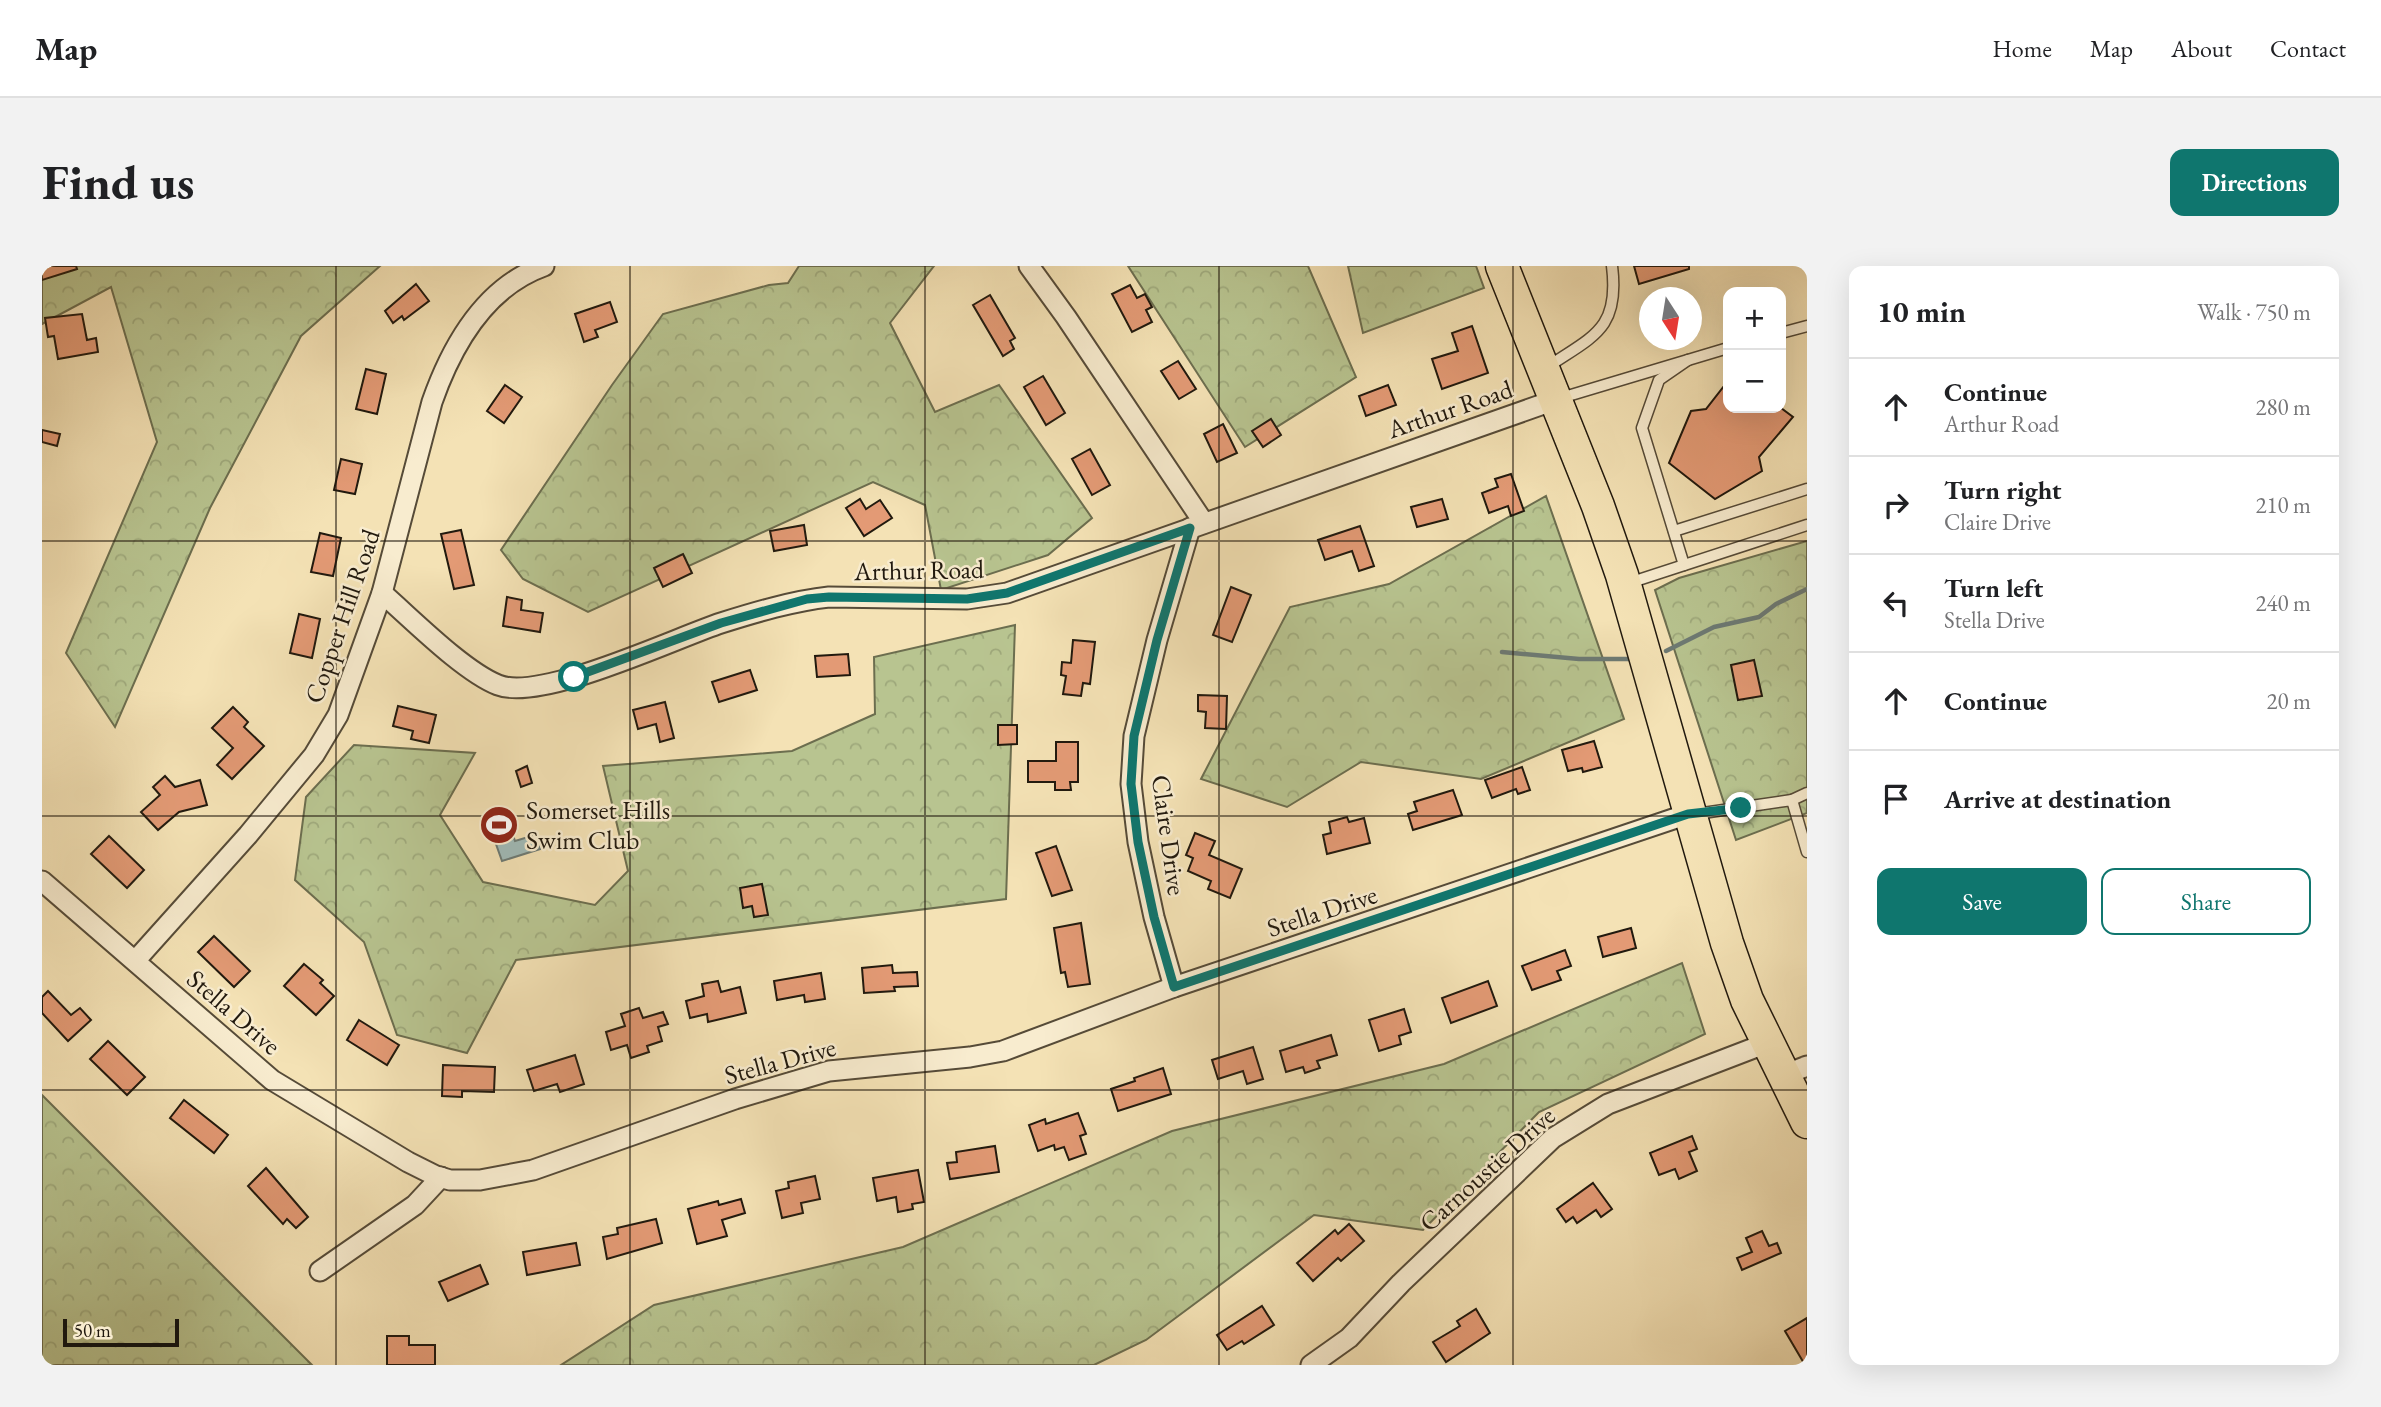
<!DOCTYPE html>
<meta charset="utf-8">
<style>
body{margin:0;font-family:"EB Garamond",serif;background:#f2f2f2;color:#202124}
.controls{position:absolute;right:21px;top:21px;display:grid;overflow:hidden;border-radius:14px;box-shadow:0 7px 28px #0002}
.controls button{width:63px;height:63px;display:grid;place-items:center;padding:0;border:0;border-bottom:2px solid #e0e0e0;background:#fff;color:#202124;font:35px sans-serif}
.compass{position:absolute;left:1597px;top:21px;width:63px;height:63px;border-radius:50%;background:#fff;box-shadow:0 7px 28px #0002;rotate:168deg}
.scale{position:absolute;left:21px;bottom:18px;width:116px;box-sizing:border-box;padding-left:7px;border:4px solid #21190e;border-top:0;font-size:19px;line-height:24px;white-space:nowrap;color:#21190e;-webkit-text-stroke:5px #f8eccf;paint-order:stroke}
.stop{position:absolute;width:21px;height:21px;margin:-16px;border:5px solid #0f766e;border-radius:50%;background:#fff}
.stop.end{background:#0f766e;border-color:#fff;box-shadow:0 2px 7px #0008}
.list{margin:0;padding:0;list-style:none}
h2{display:flex;justify-content:space-between;align-items:center;height:91px;margin:0;padding:0 28px;font-size:30px}
h2 small{font-size:23px;font-weight:400;color:#757577}
.list li{display:grid;grid-template-columns:46px 1fr auto;gap:21px;align-items:center;box-sizing:border-box;height:98px;padding:0 28px;border-top:2px solid #e0e0e0}
.list b{display:block;font-size:26px;white-space:nowrap}
.list p{margin:0;font-size:23px;white-space:nowrap;color:#757577}
.list em{font-size:23px;font-style:normal;color:#757577}
.actions{display:flex;gap:14px;padding:21px 28px}
.actions a{flex:1;padding:16px 0;border:2px solid #0f766e;border-radius:14px;text-align:center;font-size:24px;color:#0f766e}
.actions .main{background:#0f766e;color:#fff}
.icon{flex:none;width:38px;height:38px;fill:none;stroke:currentColor;stroke-width:2;stroke-linecap:round;stroke-linejoin:round}
.map{position:relative;flex:none;width:1765px;height:1099px;overflow:hidden;border-radius:14px}
header{display:flex;align-items:center;gap:42px;box-sizing:border-box;height:98px;padding:0 35px;background:#fff;border-bottom:2px solid #e0e0e0}
header strong{font-size:33px}
nav{display:flex;gap:38px;margin-inline-start:auto;font-size:24px}
.intro{display:flex;align-items:center;justify-content:space-between;box-sizing:border-box;height:168px;padding:0 42px}
h1{margin:0;font-size:49px}
.button{padding:18px 32px;border-radius:14px;background:#0f766e;color:#fff;font-size:24px;font-weight:700}
main{display:flex;gap:42px;padding:0 42px}
aside{flex:1;background:#fff;border-radius:14px;box-shadow:0 7px 28px #0002}
.map>svg:first-child{display:block}
</style>
<header>
<strong>Map</strong>
<nav><a>Home</a><a>Map</a><a>About</a><a>Contact</a></nav>
</header>
<div class="intro"><h1>Find us</h1><a class="button">Directions</a></div>
<main>
<div class="map">
<svg width="1765" height="1099" viewBox="0 0 1765 1099">
<defs>
<pattern id="forest-crowns" width="20" height="18" patternUnits="userSpaceOnUse" patternTransform="scale(1.75)"><rect width="20" height="18" fill="#b8c490"/><path d="M2 6a3 3 0 1 1 6 0M12 15a3 3 0 1 1 6 0" fill="none" stroke="#9ea87b"/></pattern>
</defs>
<rect width="100%" height="100%" fill="#f4e2b5"/>
<filter id="stains"><feTurbulence type="fractalNoise" baseFrequency=".00286" numOctaves="4"/><feColorMatrix values="0 0 0 0 .2 0 0 0 0 .09 0 0 0 0 .02 0 0 0 .5 -.17"/></filter>
<radialGradient id="worn" r=".72"><stop offset=".6" stop-color="#630" stop-opacity="0"/><stop offset="1" stop-color="#630" stop-opacity=".3"/></radialGradient>
<!-- forest -->
<g fill="url(#forest-crowns)" stroke="#6c6e4f" stroke-width="2">
<path d="M 0,0 L 338,0 L 259,70 L 168,242 L 73,461 L 24,387 L 115,176 L 69,21 L 0,58 Z"/>
<path d="M 757,0 L 892,0 L 848,57 L 893,146 L 957,119 L 1050,252 L 1006,289 L 899,324 L 883,239 L 831,216 L 546,346 L 481,313 L 459,284 L 570,119 L 621,48 L 727,19 L 746,17 Z"/>
<path d="M 1086,0 L 1266,0 L 1314,111 L 1203,181 Z"/>
<path d="M 1306,0 L 1434,0 L 1442,22 L 1321,67 Z"/>
<path d="M 1504,230 L 1582,453 L 1439,513 L 1319,496 L 1245,541 L 1159,513 L 1248,341 L 1347,318 Z"/>
<path d="M 1765,275 L 1765,547 L 1694,574 L 1613,324 L 1637,312 Z"/>
<path d="M 973,359 L 964,633 L 474,694 L 425,787 L 355,769 L 322,676 L 253,614 L 264,531 L 312,479 L 433,487 L 398,549 L 441,616 L 553,639 L 586,605 L 561,500 L 750,485 L 833,448 L 832,391 Z"/>
<path d="M 1640,697 L 1663,768 L 1497,846 L 1381,964 L 1272,949 L 1104,1074 L 1052,1099 L 519,1099 L 612,1039 L 861,981 L 1130,865 L 1402,798 Z"/>
<path d="M 0,829 L 270,1099 L 0,1099 Z"/>
</g>
<!-- water -->
<path fill="#a0bbb8" stroke="#6d7a74" stroke-width="2" d="M 462,542 L 473,575 L 493,569 L 498,583 L 460,595 L 444,550 Z"/>
<g fill="none" stroke-linecap="round" stroke-linejoin="round">
<!-- stream -->
<g stroke="#6d7a74" stroke-width="4.5">
<path d="M 1624,385 L 1672,361 L 1717,351 L 1734,338 L 1765,323"/>
<path d="M 1460,386 L 1537,393 L 1587,393"/>
</g>
</g>
<!-- building -->
<g fill="#e39a75" stroke="#21190e" stroke-width="2">
<path d="M 0,0 L 34,0 L 35,3 L 0,14 Z"/>
<path d="M 1592,0 L 1647,0 L 1647,3 L 1597,18 Z"/>
<path d="M 374,18 L 387,35 L 362,54 L 360,50 L 351,57 L 343,45 Z"/>
<path d="M 1088,19 L 1095,32 L 1103,28 L 1110,41 L 1104,44 L 1110,56 L 1090,66 L 1070,28 Z"/>
<path d="M 948,29 L 973,72 L 968,75 L 972,83 L 961,90 L 931,39 Z"/>
<path d="M 568,36 L 575,56 L 553,64 L 556,71 L 542,76 L 533,48 Z"/>
<path d="M 40,48 L 45,74 L 54,72 L 56,86 L 16,93 L 12,70 L 6,71 L 3,52 Z"/>
<path d="M 1430,60 L 1446,107 L 1400,123 L 1390,93 L 1416,85 L 1410,67 Z"/>
<path d="M 1136,95 L 1154,123 L 1137,133 L 1119,105 Z"/>
<path d="M 324,103 L 344,108 L 335,148 L 314,143 Z"/>
<path d="M 1001,110 L 1023,147 L 1004,159 L 982,121 Z"/>
<path d="M 1686,115 L 1686,142 L 1739,142 L 1751,151 L 1717,191 L 1720,205 L 1673,233 L 1627,197 L 1649,145 L 1664,143 Z"/>
<path d="M 463,119 L 480,131 L 462,157 L 445,145 Z"/>
<path d="M 1346,119 L 1354,139 L 1324,150 L 1317,130 Z"/>
<path d="M 1229,153 L 1239,169 L 1221,181 L 1210,165 Z"/>
<path d="M 1181,158 L 1195,187 L 1175,196 L 1162,168 Z"/>
<path d="M 0,164 L 18,168 L 15,180 L 0,176 Z"/>
<path d="M 1048,183 L 1068,219 L 1050,229 L 1030,193 Z"/>
<path d="M 299,193 L 320,198 L 313,228 L 292,224 Z"/>
<path d="M 1469,208 L 1482,245 L 1469,250 L 1466,240 L 1447,247 L 1440,227 L 1456,221 L 1453,213 Z"/>
<path d="M 818,233 L 824,243 L 838,234 L 850,252 L 822,270 L 804,242 Z"/>
<path d="M 1400,233 L 1406,253 L 1375,261 L 1369,241 Z"/>
<path d="M 762,259 L 765,279 L 732,285 L 728,265 Z"/>
<path d="M 1318,260 L 1332,300 L 1317,305 L 1310,285 L 1283,294 L 1276,274 Z"/>
<path d="M 419,264 L 432,319 L 412,323 L 399,268 Z"/>
<path d="M 278,267 L 299,272 L 291,310 L 269,306 Z"/>
<path d="M 641,288 L 650,307 L 621,321 L 612,302 Z"/>
<path d="M 1189,321 L 1209,329 L 1190,376 L 1171,369 Z"/>
<path d="M 465,331 L 480,334 L 479,344 L 501,347 L 498,366 L 461,360 Z"/>
<path d="M 257,348 L 278,353 L 270,392 L 248,387 Z"/>
<path d="M 1031,374 L 1053,376 L 1048,418 L 1041,417 L 1039,430 L 1021,428 L 1024,410 L 1019,409 L 1020,396 L 1029,397 Z"/>
<path d="M 806,388 L 808,409 L 775,411 L 773,390 Z"/>
<path d="M 1712,394 L 1720,430 L 1696,434 L 1689,399 Z"/>
<path d="M 708,404 L 715,424 L 677,436 L 670,416 Z"/>
<path d="M 1156,429 L 1185,430 L 1184,463 L 1163,462 L 1164,446 L 1156,445 Z"/>
<path d="M 623,436 L 632,472 L 618,476 L 614,458 L 596,463 L 591,444 Z"/>
<path d="M 356,440 L 394,449 L 387,477 L 369,473 L 371,465 L 351,460 Z"/>
<path d="M 191,441 L 206,456 L 202,461 L 222,480 L 190,513 L 175,499 L 191,482 L 170,462 Z"/>
<path d="M 956,459 L 975,459 L 975,478 L 956,479 Z"/>
<path d="M 1552,475 L 1560,501 L 1541,506 L 1540,502 L 1526,505 L 1520,484 Z"/>
<path d="M 1014,476 L 1036,476 L 1036,516 L 1028,516 L 1029,524 L 1013,524 L 1013,516 L 986,516 L 986,495 L 1014,495 Z"/>
<path d="M 485,500 L 490,517 L 479,521 L 474,505 Z"/>
<path d="M 1480,501 L 1488,524 L 1476,528 L 1474,523 L 1450,532 L 1443,514 Z"/>
<path d="M 123,510 L 133,521 L 158,514 L 165,539 L 137,546 L 116,564 L 99,546 L 118,529 L 111,521 Z"/>
<path d="M 1411,524 L 1420,549 L 1371,564 L 1366,548 L 1375,545 L 1372,536 Z"/>
<path d="M 1305,551 L 1307,556 L 1322,552 L 1328,577 L 1285,588 L 1281,569 L 1289,567 L 1287,556 Z"/>
<path d="M 1153,567 L 1173,575 L 1167,589 L 1200,603 L 1188,632 L 1166,623 L 1169,615 L 1146,605 L 1151,592 L 1144,589 Z"/>
<path d="M 67,570 L 102,604 L 85,622 L 49,588 Z"/>
<path d="M 1014,580 L 1030,624 L 1010,630 L 994,587 Z"/>
<path d="M 720,618 L 726,649 L 712,651 L 710,640 L 701,642 L 698,622 Z"/>
<path d="M 1039,657 L 1048,718 L 1026,721 L 1023,706 L 1019,707 L 1012,662 Z"/>
<path d="M 1589,662 L 1594,682 L 1561,691 L 1556,671 Z"/>
<path d="M 172,670 L 208,705 L 192,721 L 156,686 Z"/>
<path d="M 1523,684 L 1529,700 L 1515,705 L 1519,714 L 1490,724 L 1480,700 Z"/>
<path d="M 262,698 L 281,714 L 278,717 L 292,730 L 274,749 L 242,720 Z"/>
<path d="M 850,699 L 851,707 L 875,706 L 876,720 L 852,721 L 853,725 L 822,727 L 820,702 Z"/>
<path d="M 779,707 L 783,733 L 763,736 L 762,729 L 735,734 L 732,715 Z"/>
<path d="M 676,715 L 679,726 L 698,721 L 704,747 L 666,756 L 665,748 L 648,752 L 644,735 L 662,730 L 660,718 Z"/>
<path d="M 1446,715 L 1455,740 L 1409,757 L 1400,732 Z"/>
<path d="M 6,725 L 29,749 L 38,742 L 49,754 L 26,775 L 0,747 L 0,731 Z"/>
<path d="M 597,742 L 601,752 L 621,746 L 626,758 L 616,761 L 620,775 L 605,780 L 607,786 L 589,792 L 585,779 L 569,784 L 564,766 L 583,760 L 579,748 Z"/>
<path d="M 1362,743 L 1369,766 L 1357,770 L 1359,778 L 1337,785 L 1327,754 Z"/>
<path d="M 317,754 L 357,779 L 345,799 L 305,774 Z"/>
<path d="M 1289,769 L 1295,789 L 1275,795 L 1278,802 L 1263,807 L 1261,801 L 1244,806 L 1238,785 Z"/>
<path d="M 66,775 L 103,811 L 85,829 L 48,793 Z"/>
<path d="M 1211,781 L 1221,813 L 1205,818 L 1201,805 L 1176,813 L 1170,794 Z"/>
<path d="M 533,789 L 542,818 L 518,826 L 515,818 L 492,825 L 485,804 Z"/>
<path d="M 401,799 L 453,801 L 452,826 L 420,825 L 420,831 L 400,830 Z"/>
<path d="M 1121,802 L 1129,828 L 1076,845 L 1069,823 L 1093,815 L 1092,812 Z"/>
<path d="M 142,834 L 186,869 L 172,887 L 128,852 Z"/>
<path d="M 1036,847 L 1044,868 L 1038,870 L 1044,888 L 1027,894 L 1022,881 L 1013,884 L 1012,879 L 996,885 L 987,859 L 1003,853 L 1004,858 Z"/>
<path d="M 1650,870 L 1655,883 L 1647,886 L 1655,905 L 1637,913 L 1633,903 L 1617,909 L 1608,887 Z"/>
<path d="M 953,880 L 957,906 L 908,913 L 905,897 L 915,896 L 914,886 Z"/>
<path d="M 224,902 L 266,951 L 254,962 L 245,953 L 241,958 L 206,920 Z"/>
<path d="M 876,904 L 882,936 L 870,938 L 871,943 L 856,946 L 854,931 L 835,935 L 831,912 Z"/>
<path d="M 773,910 L 778,933 L 759,937 L 761,947 L 740,952 L 734,925 L 747,922 L 746,916 Z"/>
<path d="M 1551,917 L 1570,943 L 1559,951 L 1554,944 L 1535,957 L 1531,951 L 1524,956 L 1515,943 Z"/>
<path d="M 699,933 L 703,947 L 680,954 L 685,970 L 655,978 L 646,943 L 676,935 L 677,939 Z"/>
<path d="M 614,953 L 620,977 L 565,993 L 561,971 L 576,968 L 575,962 Z"/>
<path d="M 1307,958 L 1322,975 L 1299,995 L 1296,992 L 1271,1015 L 1255,997 L 1293,964 L 1296,968 Z"/>
<path d="M 1720,965 L 1727,980 L 1735,977 L 1739,987 L 1700,1004 L 1695,992 L 1710,986 L 1704,972 Z"/>
<path d="M 534,977 L 538,999 L 485,1009 L 481,986 Z"/>
<path d="M 438,999 L 446,1018 L 406,1035 L 397,1016 Z"/>
<path d="M 1220,1040 L 1232,1059 L 1202,1078 L 1200,1075 L 1185,1084 L 1175,1069 Z"/>
<path d="M 1434,1043 L 1448,1067 L 1404,1096 L 1391,1076 L 1418,1060 L 1415,1055 Z"/>
<path d="M 1765,1052 L 1765,1099 L 1763,1099 L 1743,1065 Z"/>
<path d="M 345,1070 L 367,1070 L 367,1079 L 393,1079 L 393,1099 L 345,1099 Z"/>
</g>
<g fill="none" stroke-linecap="round" stroke-linejoin="round">
<defs>
<g id="service">
<path d="M 1739,67 L 1765,60"/>
<path d="M 1504,102 C 1551,70 1578,64 1570,0"/>
<path d="M 1519,132 L 1686,82"/>
<path d="M 1632,265 L 1765,223"/>
<path d="M 1642,299 L 1600,162 L 1617,114 L 1646,94"/>
<path d="M 1587,317 L 1765,259"/>
<path d="M 1750,534 L 1765,527"/>
<path d="M 1654,548 L 1750,534 L 1765,586"/>
</g>
<g id="minor">
<path d="M 987,0 L 1024,51 L 1162,257"/>
<path d="M 340,327 C 370,353 421,405 456,419 C 499,436 631,373 679,357 C 714,346 751,335 787,331 L 925,333 L 965,327 L 1513,134"/>
<path d="M 0,615 L 230,814 L 366,896 L 394,910 L 408,914 L 438,914 L 491,904 L 693,833 L 787,805 L 928,791 L 961,785 L 1132,721 L 1646,548"/>
<path d="M 93,695 L 206,569 L 272,489 L 296,449 L 340,327 L 390,136 C 410,79 443,21 502,0"/>
<path d="M 1132,721 L 1112,651 L 1096,576 L 1089,518 L 1092,470 L 1115,374 L 1148,262"/>
<path d="M 1742,809 L 1765,800"/>
<path d="M 278,1005 L 373,939 L 399,911"/>
<path d="M 1269,1099 L 1307,1072 L 1359,1017 L 1511,872 L 1566,838 L 1725,777"/>
</g>
<path id="trunk" d="M 1460,0 L 1556,240 L 1580,309 L 1685,677 L 1705,734 L 1765,856"/>
</defs>
<!-- service casing -->
<use href="#service" stroke="#564b38" stroke-width="13"/>
<!-- minor casing -->
<use href="#minor" stroke="#564b38" stroke-width="23"/>
<!-- trunk casing -->
<use href="#trunk" stroke="#21190e" stroke-width="35"/>
<!-- service -->
<use href="#service" stroke="#f8eccf" stroke-width="10"/>
<!-- minor -->
<use href="#minor" stroke="#f8eccf" stroke-width="19"/>
<!-- trunk -->
<use href="#trunk" stroke="#f4e2b5" stroke-width="32"/>
</g>
<g fill="none" stroke-linecap="round" stroke-linejoin="round">
<!-- route -->
<path stroke="#0f766e" stroke-width="9" d="M 532,411 L 679,357 L 765,333 L 787,331 L 925,333 L 965,327 L 1148,262 L 1115,374 L 1092,470 L 1089,518 L 1096,576 L 1112,651 L 1132,721 L 1646,548 L 1699,542"/>
</g>
<!-- grid -->
<path fill="none" stroke="#21190e" stroke-width="2" stroke-opacity="0.55" d="M 294,0 L 294,1099M 588,0 L 588,1099M 883,0 L 883,1099M 1177,0 L 1177,1099M 1471,0 L 1471,1099M 0,275 L 1765,275M 0,550 L 1765,550M 0,824 L 1765,824"/>
<!-- icons -->
<defs>
<symbol id="stadium-disc" viewBox="-11 -11 22 22"><circle r="9.5" fill="#8f2418" stroke="#f8eccf"/><path d="M0-5a6.5 5 0 1 0 0 10a6.5 5 0 1 0 0-10ZM-3.5-1.8h7v3.6h-7Z" fill="#fff"/></symbol>
</defs>
<g fill-rule="evenodd">
<use href="#stadium-disc" x="435" y="537" width="44" height="44"/>
</g>
<g text-anchor="middle" dominant-baseline="central" stroke-width="5" stroke-linejoin="round" paint-order="stroke">
<!-- street labels -->
<g font-size="26" fill="#21190e" stroke="#f8eccf">
<text transform="translate(1408 143) rotate(-19)">Arthur Road</text>
<text transform="translate(877 304) rotate(-1)">Arthur Road</text>
<text transform="translate(300 350) rotate(-71)">Copper Hill Road</text>
<text transform="translate(1127 569) rotate(82)">Claire Drive</text>
<text transform="translate(1280 645) rotate(-18)">Stella Drive</text>
<text transform="translate(192 746) rotate(41)">Stella Drive</text>
<text transform="translate(738 795) rotate(-15)">Stella Drive</text>
<text transform="translate(1445 903) rotate(-42)">Carnoustie Drive</text>
</g>
<!-- poi labels -->
<g font-size="26" fill="#21190e" stroke="#f8eccf" text-anchor="start">
<text x="484" y="544">Somerset Hills<tspan x="484" dy="30">Swim Club</tspan></text>
</g>
</g>
<rect width="100%" height="100%" filter="url(#stains)"/>
<rect width="100%" height="100%" fill="url(#worn)"/>
</svg>
<div class="controls">
<button>+</button>
<button>−</button>
</div>
<svg class="compass" viewBox="-18 -18 36 36"><path d="M0-13l5 13h-10z" fill="#e53935"/><path d="M0 13l5-13h-10z" fill="#757577"/></svg>
<div class="scale">50 m</div>
<div class="stop" style="left:532px;top:411px"></div>
<div class="stop end" style="left:1699px;top:542px"></div>
</div>
<aside>
<h2>10 min<small>Walk · 750 m</small></h2>
<ul class="list">
<li><svg class="icon" aria-label="ahead" viewBox="0 0 24 24"><path d="M12 20V5M6 11l6-6 6 6"/></svg><div><b>Continue</b><p>Arthur Road</p></div><em>280 m</em></li>
<li><svg class="icon" aria-label="right" viewBox="0 0 24 24"><path d="M7 20v-9h11M14 6l5 5-5 5"/></svg><div><b>Turn right</b><p>Claire Drive</p></div><em>210 m</em></li>
<li><svg class="icon" aria-label="left" viewBox="0 0 24 24"><path d="M17 20v-9H6M10 6l-5 5 5 5"/></svg><div><b>Turn left</b><p>Stella Drive</p></div><em>240 m</em></li>
<li><svg class="icon" aria-label="ahead" viewBox="0 0 24 24"><path d="M12 20V5M6 11l6-6 6 6"/></svg><div><b>Continue</b></div><em>20 m</em></li>
<li><svg class="icon" aria-label="arrive" viewBox="0 0 24 24"><path d="M6 21V4h12l-3 4 3 4H6"/></svg><div><b>Arrive at destination</b></div></li>
</ul>
<div class="actions"><a class="main">Save</a><a>Share</a></div>
</aside>
</main>
